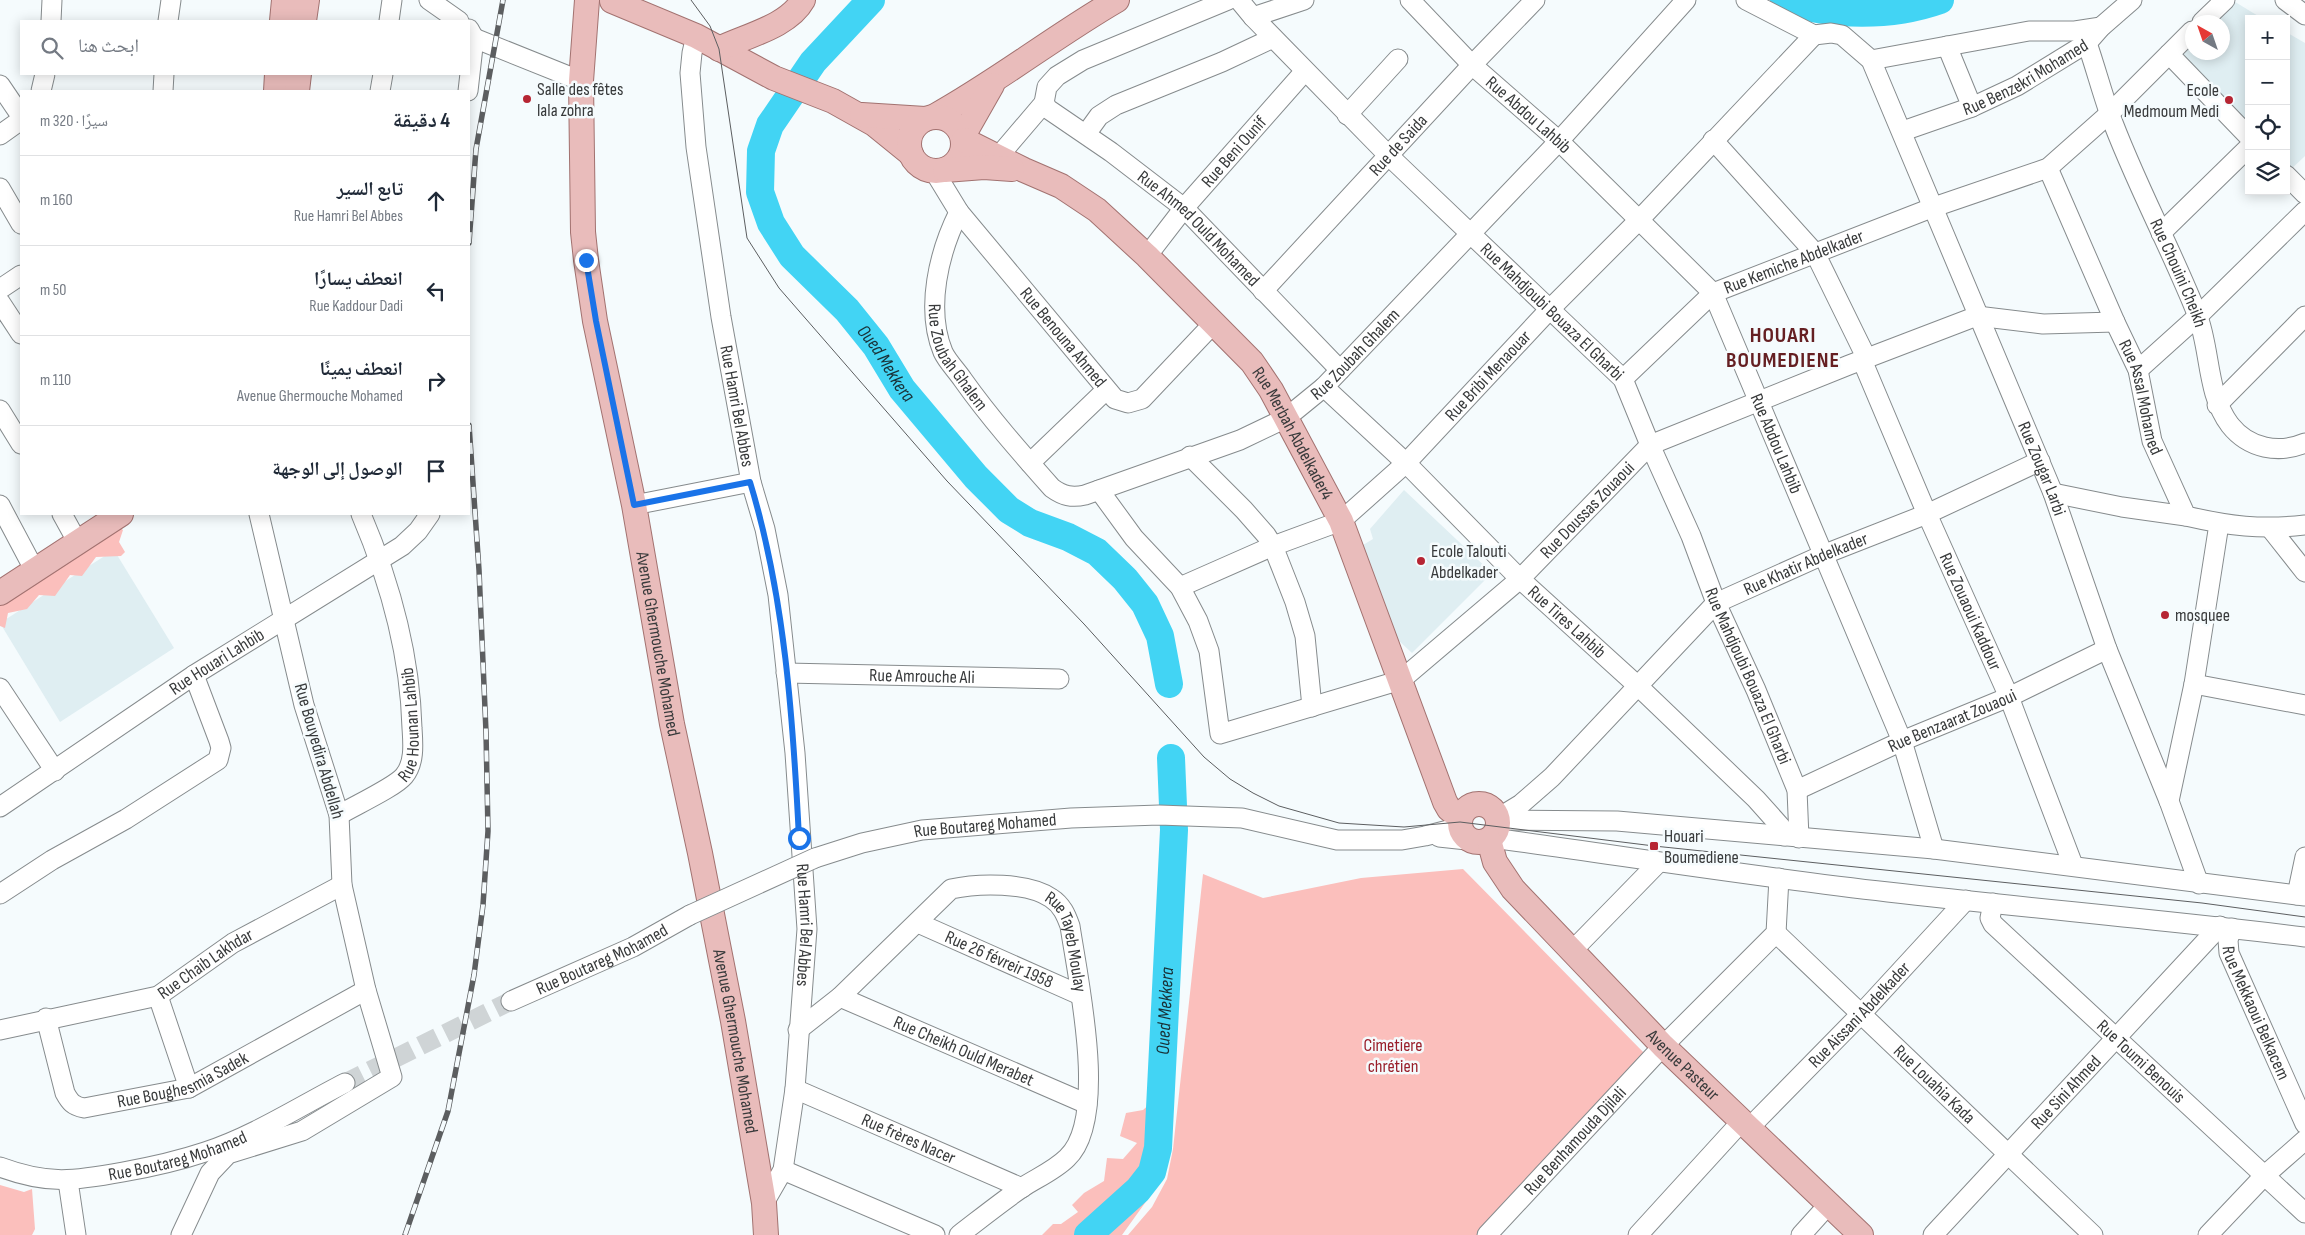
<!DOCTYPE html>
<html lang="ar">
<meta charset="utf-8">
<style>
body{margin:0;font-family:"Sofia Sans Condensed","Noto Naskh Arabic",sans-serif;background:#f2f2f3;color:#1f2937;direction:rtl}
.controls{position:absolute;right:15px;top:15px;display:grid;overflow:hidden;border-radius:0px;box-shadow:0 2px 12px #0003}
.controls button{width:45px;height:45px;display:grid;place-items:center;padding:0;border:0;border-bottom:1px solid #e0e1e3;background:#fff;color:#1f2937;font:25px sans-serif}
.compass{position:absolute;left:2185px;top:15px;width:45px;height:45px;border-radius:50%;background:#fff;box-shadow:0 2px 12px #0003;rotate:320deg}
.stop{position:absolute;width:15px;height:15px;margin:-11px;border:4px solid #1a73e8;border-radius:50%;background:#fff}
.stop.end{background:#1a73e8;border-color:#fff;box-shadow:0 1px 5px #0008}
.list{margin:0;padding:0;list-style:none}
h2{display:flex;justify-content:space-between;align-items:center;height:65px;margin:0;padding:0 20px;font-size:21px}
h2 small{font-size:16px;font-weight:400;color:#747a83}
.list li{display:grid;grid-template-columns:32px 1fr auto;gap:15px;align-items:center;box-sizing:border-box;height:90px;padding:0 20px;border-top:1px solid #e0e1e3}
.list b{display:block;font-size:19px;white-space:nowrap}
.list p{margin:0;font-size:16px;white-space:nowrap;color:#747a83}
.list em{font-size:16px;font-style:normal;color:#747a83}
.icon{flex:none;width:28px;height:28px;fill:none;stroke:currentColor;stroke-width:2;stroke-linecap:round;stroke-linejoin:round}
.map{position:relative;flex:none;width:2305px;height:1235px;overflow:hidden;direction:ltr}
.search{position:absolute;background:#fff;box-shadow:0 2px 12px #0003;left:20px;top:20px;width:450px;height:55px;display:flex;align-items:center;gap:12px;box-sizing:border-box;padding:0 18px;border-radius:0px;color:#747a83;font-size:19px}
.panel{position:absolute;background:#fff;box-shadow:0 2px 12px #0003;left:20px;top:90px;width:450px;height:425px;border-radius:0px;direction:rtl}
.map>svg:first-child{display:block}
</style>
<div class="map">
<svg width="2305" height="1235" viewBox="0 0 2305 1235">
<rect width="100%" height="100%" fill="#f5fbfd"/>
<!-- built -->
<g fill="#dfeef2">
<path d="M 2232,0 L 2263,19 L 2249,19 L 2249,138 L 2170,61 L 2192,38 L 2192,52 L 2222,52 L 2222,22 L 2208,22 Z"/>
<path d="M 2286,32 L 2305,43 L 2305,156 L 2289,171 L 2286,171 Z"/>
<path d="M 1404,490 L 1492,573 L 1412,653 L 1395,637 L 1358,548 L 1373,539 L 1370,529 Z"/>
<path d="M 114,550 L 174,648 L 60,722 L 0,623 Z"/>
</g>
<!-- green -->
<g fill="#fbbfbc">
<path d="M 117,525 L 123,530 L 119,542 L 125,552 L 121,556 L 96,557 L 82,576 L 70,575 L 55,596 L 39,595 L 27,609 L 8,613 L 5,628 L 0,626 L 0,598 L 76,549 L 90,549 L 92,541 Z"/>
<path d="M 1463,869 L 1647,1056 L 1480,1235 L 1128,1235 L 1152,1207 L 1167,1179 L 1173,1149 L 1203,874 L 1263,898 L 1361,878 Z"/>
<path d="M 1168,1088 L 1160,1182 L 1122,1235 L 1042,1235 L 1053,1224 L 1061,1224 L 1078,1212 L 1072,1205 L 1084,1193 L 1104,1181 L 1107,1158 L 1123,1159 L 1137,1143 L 1120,1136 L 1126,1113 L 1143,1110 Z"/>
<path d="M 0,1185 L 24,1192 L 32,1189 L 35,1229 L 32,1235 L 0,1235 Z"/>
</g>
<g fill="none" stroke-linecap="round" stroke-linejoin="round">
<!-- river -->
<g stroke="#42d4f4" stroke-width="28">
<path id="s1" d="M 871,0 L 813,62 L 770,125 L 761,151 L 760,192 L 771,223 L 792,256 L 847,310 L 876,346 L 902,389 L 976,477 L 1009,510 L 1030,523 L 1068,537 L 1097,552 L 1125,579 L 1145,604 L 1160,636 L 1169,684"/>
<path d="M 1784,0 C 1832,17 1892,17 1940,0"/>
<path id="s2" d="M 1088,1235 L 1138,1190 L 1152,1172 L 1158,1148 L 1174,830 L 1171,758"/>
</g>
<!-- minor-tunnel -->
<path stroke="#cfd4d6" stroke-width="19" stroke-dasharray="19 9" stroke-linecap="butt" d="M 345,1083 L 511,1001"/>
<defs>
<g id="minor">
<path d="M 429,0 L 459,21"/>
<path id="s3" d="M 1239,0 L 1253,17 L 1389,156 L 1623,379 L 1650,445 L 1691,536 L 1716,603 L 1756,690 L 1797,790 L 1799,838"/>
<path id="s4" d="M 1410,0 L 1472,65 L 1559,141 L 1713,293 L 1902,741 L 1934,849"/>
<path id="s5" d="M 1746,0 L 1814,35 L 1831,33 L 1842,35 L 1871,60 L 2053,493 L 2107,649 L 2169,801 L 2199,884"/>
<path d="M 2285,0 L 2305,15"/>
<path d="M 1253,17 L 1304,0"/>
<path d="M 51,21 L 52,0"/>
<path d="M 168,21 L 171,0"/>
<path d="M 389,21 L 392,0"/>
<path d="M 2202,22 L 2225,0"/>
<path id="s6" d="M 696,36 L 692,53 L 690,73 L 696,147 L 721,317 L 751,482 L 765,529 L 778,595 L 795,753 L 807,929 L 795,1089 L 783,1170 L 764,1203"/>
<path d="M 474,38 L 581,81"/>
<path id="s7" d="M 2087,43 C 2095,66 2101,89 2109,112 C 2134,181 2170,246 2197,314 C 2211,350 2206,393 2230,425 C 2249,449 2279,454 2305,443"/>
<path d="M 1947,46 L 1972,107"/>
<path d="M 2169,54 L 2249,137"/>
<path d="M 1871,60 L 2029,31 L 2075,31 L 2101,27"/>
<path d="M 0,85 L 21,116"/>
<path d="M 41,91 L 45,74"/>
<path d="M 163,91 L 164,74"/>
<path d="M 380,91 L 383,74"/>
<path d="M 468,91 L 474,38 L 469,29"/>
<path id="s8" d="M 1044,103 L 1048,109 L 1111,152 L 1184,208 L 1340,370"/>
<path d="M 1347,115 L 1398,59"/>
<path id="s9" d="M 1903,131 L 1972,107 L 2017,86 L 2087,43 L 2101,27 L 2132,0"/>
<path d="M 1086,134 L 1099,116 L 1116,105 L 1222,62 L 1273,38"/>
<path d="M 0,135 L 21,120"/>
<path d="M 1713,140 L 1815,253 L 1867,359"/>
<path d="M 998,157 L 1044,103 L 1047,87 L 1057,76 L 1083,60 L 1228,0"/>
<path id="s10" d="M 2048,168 L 2115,322 L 2138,370 L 2152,441 L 2186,516 C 2229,526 2261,530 2305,525"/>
<path id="s11" d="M 934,171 L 959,212 L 1115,399 L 1128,403 L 1142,399 L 1213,324"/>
<path d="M 2286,175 L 2305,194"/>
<path d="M 0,188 L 21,224"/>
<path id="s12" d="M 959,212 C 939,252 925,308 943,352 C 947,361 957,371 963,380 C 990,418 1021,453 1052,488 C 1063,496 1072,498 1085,495 L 1240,440 L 1286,418 L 1324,387 L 1559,141 L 1686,0"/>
<path d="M 2161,233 L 2249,147"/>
<path id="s13" d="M 1147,256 L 1184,208 L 1305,71"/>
<path d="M 0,289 L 21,275"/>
<path id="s14" d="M 1263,291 L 1472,65 L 1535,0"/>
<path d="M 0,302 L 21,334"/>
<path id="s15" d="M 1862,360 L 1927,514 L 2009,697 L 2073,865"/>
<path d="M 2138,370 L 2198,316 L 2305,211"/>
<path id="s16" d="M 1623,379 L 1713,293 L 1934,207 L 2048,168 L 2110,113 L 2192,31"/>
<path id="s17" d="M 1324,387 L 1406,463 L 1520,579 L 1639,687 L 1756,799 L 1781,827 L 1784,836"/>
<path d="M 2217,405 L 2305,316"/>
<path d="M 0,410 L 21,444"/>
<path d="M 1190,456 L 1244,510 L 1266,535 L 1273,546 L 1295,602 L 1305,636 L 1312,707"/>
<path d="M 1030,463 L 1106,390"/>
<path id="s18" d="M 1099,490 L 1134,538 L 1180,587 L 1198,621 L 1209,651 L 1220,734 L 1401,680 L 1520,579 L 1650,445 L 1849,365 L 1977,316 L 2043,324 L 2115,322"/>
<path d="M 2053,493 L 2122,507 L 2186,516"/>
<path d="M 0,505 L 35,571"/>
<path d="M 634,505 L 751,482"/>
<path d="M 62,514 L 78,543"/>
<path d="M 2271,529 L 2305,572"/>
<path id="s19" d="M 1180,587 L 1273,546 L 1341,521 L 1406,463 L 1549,310 L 1639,220 L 1814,35"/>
<path id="s20" d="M 786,673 L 1059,679"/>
<path d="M 2194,684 L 2305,705"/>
<path d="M 0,688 L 55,771"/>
<path id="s21" d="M 1797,790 L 1902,741 L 2009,697 L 2107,649"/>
<path d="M 2169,801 L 2194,684 L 2219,524"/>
<path id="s22" d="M 0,807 L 194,675 L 402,546 L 418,531 L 430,514"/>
<path id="s23" d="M 339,815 C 354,806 395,787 404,776 C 415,763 413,743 412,728 C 410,653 390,582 361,514"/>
<path id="s24" d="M 1498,818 L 1521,804 L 1552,777 L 1716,603 L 1825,554 L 1927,514 L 2040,461"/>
<path d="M 1499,820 L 1617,821 L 1934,849 L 2305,896"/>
<path d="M 1439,837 L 1467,840"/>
<path d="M 1492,838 C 1624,856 1755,877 1888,892 C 2027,908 2166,920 2305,937"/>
<path id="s25" d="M 815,858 L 862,843 L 922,830 L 1071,818 L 1159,815 L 1242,818 L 1337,840 L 1402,840 L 1425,836 L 1460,827"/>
<path d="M 0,894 L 52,860 L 126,819 L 218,760 L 221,748 L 219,741 L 194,675"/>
<path d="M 2297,895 L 2305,857"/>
<path id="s26" d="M 1993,903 L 1990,918 L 1993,924 L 2305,1213"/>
<path id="s27" d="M 918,923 L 1080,995"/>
<path id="s28" d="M 2232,928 L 2228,940 L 2229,953 L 2305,1124"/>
<path id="s29" d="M 1776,933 L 2093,1235"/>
<path d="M 1572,951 L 1658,863"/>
<path d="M 158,996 L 189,1088"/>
<path id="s30" d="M 840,997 L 1087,1104"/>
<path id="s31" d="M 511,1001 L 633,947 L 690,915"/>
<path id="s32" d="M 46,1018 L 65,1093 C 70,1102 73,1106 84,1108 L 189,1088 L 366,990"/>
<path id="s33" d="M 0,1030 L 158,996 L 233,943 L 342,885"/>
<path id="s34" d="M 798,1030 L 840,997 L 951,889 C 978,883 1028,882 1051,898 C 1062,905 1066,915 1070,926 C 1078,980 1109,1119 1067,1158 C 1055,1170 1037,1178 1023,1187 C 1001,1202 980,1219 959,1235"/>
<path id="s35" d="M 795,1089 L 1022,1188"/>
<path id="s36" d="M 1749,1128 L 1861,1014 L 1966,900"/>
<path id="s37" d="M 0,1167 C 48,1185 74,1181 123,1172 C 151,1167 178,1161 205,1152 C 254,1136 300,1106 345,1083"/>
<path d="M 783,1170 L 935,1235"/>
<path d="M 68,1181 L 76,1235"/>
<path d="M 181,1235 L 210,1173 L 228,1154 L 302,1131 L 392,1077 L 366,990 L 342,885 L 339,815 L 304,705 L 259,514"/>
<path id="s38" d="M 1487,1235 L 1663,1046 L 1776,933 L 1779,878"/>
<path d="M 1638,1235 L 1742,1121"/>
<path d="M 1801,1235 L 1829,1204"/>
<path id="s39" d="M 1933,1235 L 2220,926"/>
<path d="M 2208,1235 L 2264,1176 L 2305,1140"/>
</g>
<g id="major">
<path id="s40" d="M 587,0 L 581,81 L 583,232 L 586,260 L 595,321 L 634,505 L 672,724 L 700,853 L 733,1021 L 764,1203 L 766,1235"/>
<path d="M 612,1 L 696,36 L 774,78 L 833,101 L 874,124 L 911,154"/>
<path d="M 282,21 L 284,0"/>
<path d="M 304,21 L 307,0"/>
<path d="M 719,49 C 745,36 788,27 803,0"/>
<path d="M 276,91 L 277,74"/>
<path d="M 297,91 L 299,74"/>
<path d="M 862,115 L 925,119"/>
<path d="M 935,116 C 998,81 1055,36 1117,0"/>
<circle cx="936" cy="144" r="27"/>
<path d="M 963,136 L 992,85"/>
<path id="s41" d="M 964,140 L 1024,170 L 1061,186 L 1097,210 L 1147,256 L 1252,362 L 1271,390 L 1341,521 L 1445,802 L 1449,809 L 1460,818"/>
<path d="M 945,170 L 984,167 L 1012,169"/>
<path d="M 0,593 L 121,514"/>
<circle cx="1479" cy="823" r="19"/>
<path id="s42" d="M 1489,840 L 1495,862 L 1513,889 L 1663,1046 L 1861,1235"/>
</g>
</defs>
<!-- minor casing -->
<use href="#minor" stroke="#868b8d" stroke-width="21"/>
<!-- major casing -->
<use href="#major" stroke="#a27270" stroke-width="26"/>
<!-- minor -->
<use href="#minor" stroke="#fff" stroke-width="19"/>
<!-- major -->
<use href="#major" stroke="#e9bcbb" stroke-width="24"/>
<!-- tram -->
<path stroke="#5c5e60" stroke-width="1" d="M 691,0 L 710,26 L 719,49 L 747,238 L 779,288 L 947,481 L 1084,624 L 1204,757 L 1230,779 L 1253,793 L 1279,806 L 1339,823 L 1404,827 L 1460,822 L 1654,846 L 2202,903 L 2305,917"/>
<defs>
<g id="rail">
<path d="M 469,243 L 476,149 L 503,0"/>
<path d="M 405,1235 L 448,1111 L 474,975 L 483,905 L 488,831 L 486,732 L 479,570 L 469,425"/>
</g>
</defs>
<!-- rail casing -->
<use href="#rail" stroke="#5c5e60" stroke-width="5.5"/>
<!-- rail -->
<use href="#rail" stroke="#f5fbfd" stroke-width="4" stroke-dasharray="11" stroke-linecap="butt"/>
<defs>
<path id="minor-bridge" d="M 690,915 L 815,858"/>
</defs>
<!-- minor-bridge casing -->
<use href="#minor-bridge" stroke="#868b8d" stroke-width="21" stroke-linecap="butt"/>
<!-- minor-bridge -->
<use href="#minor-bridge" stroke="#fff" stroke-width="19"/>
</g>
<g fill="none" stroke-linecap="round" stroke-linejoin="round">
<!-- route -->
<path stroke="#1a73e8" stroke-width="6" d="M 586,260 L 596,321 L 634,505 L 750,482 C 785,597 793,719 799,838"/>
</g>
<!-- markers -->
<g fill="#b62533" stroke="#f5fbfd" stroke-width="2">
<circle cx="527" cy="99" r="5"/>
<circle cx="2229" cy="100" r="5"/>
<circle cx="1421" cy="561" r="5"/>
<circle cx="2165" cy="615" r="5"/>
<rect x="1649" y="841" width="10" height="10" rx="2.5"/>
</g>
<g text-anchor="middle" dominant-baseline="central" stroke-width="5" stroke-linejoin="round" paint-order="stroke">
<!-- street labels -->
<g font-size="18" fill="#383a3b" stroke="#f5fbfd">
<text stroke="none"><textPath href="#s9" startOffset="134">Rue Benzekri Mohamed</textPath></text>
<text stroke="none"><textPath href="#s4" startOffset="165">Rue Abdou Lahbib</textPath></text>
<text stroke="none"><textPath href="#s14" startOffset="199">Rue de Saida</textPath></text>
<text stroke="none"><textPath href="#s13" startOffset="136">Rue Beni Ounif</textPath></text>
<text stroke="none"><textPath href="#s8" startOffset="200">Rue Ahmed Ould Mohamed</textPath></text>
<text stroke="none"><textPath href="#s16" startOffset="211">Rue Kemiche Abdelkader</textPath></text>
<text stroke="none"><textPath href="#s7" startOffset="248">Rue Chouini Cheikh</textPath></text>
<text stroke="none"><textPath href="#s3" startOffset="442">Rue Mahdjoubi Bouaza El Gharbi</textPath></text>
<text stroke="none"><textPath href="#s11" startOffset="211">Rue Benouna Ahmed</textPath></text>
<text stroke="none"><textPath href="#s12" startOffset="664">Rue Zoubah Ghalem</textPath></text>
<text stroke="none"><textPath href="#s12" startOffset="155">Rue Zoubah Ghalem</textPath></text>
<text stroke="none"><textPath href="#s19" startOffset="381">Rue Bribi Menaouar</textPath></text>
<text stroke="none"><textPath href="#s10" startOffset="248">Rue Assal Mohamed</textPath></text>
<text stroke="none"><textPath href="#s6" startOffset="374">Rue Hamri Bel Abbes</textPath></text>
<text stroke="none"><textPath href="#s41" startOffset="450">Rue Merbah Abdelkader4</textPath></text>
<text stroke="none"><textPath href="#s4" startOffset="585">Rue Abdou Lahbib</textPath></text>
<text stroke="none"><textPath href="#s5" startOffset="586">Rue Zougar Larbi</textPath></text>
<text stroke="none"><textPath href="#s18" startOffset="722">Rue Doussas Zouaoui</textPath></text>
<text stroke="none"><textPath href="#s24" startOffset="405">Rue Khatir Abdelkader</textPath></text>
<text stroke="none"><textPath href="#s15" startOffset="274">Rue Zouaoui Kaddour</textPath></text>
<text stroke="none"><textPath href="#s17" startOffset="338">Rue Tires Lahbib</textPath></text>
<text stroke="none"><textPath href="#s40" startOffset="651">Avenue Ghermouche Mohamed</textPath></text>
<text stroke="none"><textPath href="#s22" startOffset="261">Rue Houari Lahbib</textPath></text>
<text stroke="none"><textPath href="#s20" startOffset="136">Rue Amrouche Ali</textPath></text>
<text stroke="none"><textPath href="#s3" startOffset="862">Rue Mahdjoubi Bouaza El Gharbi</textPath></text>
<text stroke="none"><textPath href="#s21" startOffset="170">Rue Benzaarat Zouaoui</textPath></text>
<text stroke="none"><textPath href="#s23" startOffset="129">Rue Hounan Lahbib</textPath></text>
<text transform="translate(319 751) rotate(74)">Rue Bouyedira Abdellah</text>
<text stroke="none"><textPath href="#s25" startOffset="174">Rue Boutareg Mohamed</textPath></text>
<text stroke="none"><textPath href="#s6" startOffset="899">Rue Hamri Bel Abbes</textPath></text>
<text stroke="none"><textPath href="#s34" startOffset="359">Rue Tayeb Moulay</textPath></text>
<text stroke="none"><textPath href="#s31" startOffset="100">Rue Boutareg Mohamed</textPath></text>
<text stroke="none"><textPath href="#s27" startOffset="89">Rue 26 févreir 1958</textPath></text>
<text stroke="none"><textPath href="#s33" startOffset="219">Rue Chaib Lakhdar</textPath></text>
<text stroke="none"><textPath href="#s28" startOffset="91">Rue Mekkaoui Belkacem</textPath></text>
<text stroke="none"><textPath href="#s36" startOffset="158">Rue Aissani Abdelkader</textPath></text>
<text stroke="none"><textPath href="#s40" startOffset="1056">Avenue Ghermouche Mohamed</textPath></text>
<text stroke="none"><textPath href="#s30" startOffset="135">Rue Cheikh Ould Merabet</textPath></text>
<text stroke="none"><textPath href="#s26" startOffset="224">Rue Toumi Benouis</textPath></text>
<text stroke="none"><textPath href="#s42" startOffset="300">Avenue Pasteur</textPath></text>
<text stroke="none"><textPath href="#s32" startOffset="206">Rue Boughesmia Sadek</textPath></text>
<text stroke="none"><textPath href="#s29" startOffset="219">Rue Louahia Kada</textPath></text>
<text stroke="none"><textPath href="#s39" startOffset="195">Rue Sini Ahmed</textPath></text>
<text stroke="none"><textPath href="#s35" startOffset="124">Rue frères Nacer</textPath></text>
<text stroke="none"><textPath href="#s38" startOffset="129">Rue Benhamouda Djilali</textPath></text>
<text stroke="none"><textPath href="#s37" startOffset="182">Rue Boutareg Mohamed</textPath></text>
</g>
<!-- poi labels -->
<g font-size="18" fill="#383a3b" stroke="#f5fbfd" text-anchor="start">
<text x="537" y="89">Salle des fêtes<tspan x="537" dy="21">lala zohra</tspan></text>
<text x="2219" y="90" text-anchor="end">Ecole<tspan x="2219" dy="21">Medmoum Medi</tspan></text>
<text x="1431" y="551">Ecole Talouti<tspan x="1431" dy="21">Abdelkader</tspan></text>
<text x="2175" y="615">mosquee</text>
<text x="1664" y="836">Houari<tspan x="1664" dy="21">Boumediene</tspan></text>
</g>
<!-- park labels -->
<g font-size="18" fill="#991e2a" stroke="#f5fbfd">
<text x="1393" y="1045">Cimetiere<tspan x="1393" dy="21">chrétien</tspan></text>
</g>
<!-- water labels -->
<g font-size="19" font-style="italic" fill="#193137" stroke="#f5fbfd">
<text stroke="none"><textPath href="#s1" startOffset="445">Oued Mekkera</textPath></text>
<text stroke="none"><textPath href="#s2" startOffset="252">Oued Mekkera</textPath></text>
</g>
<!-- district labels -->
<g font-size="22" font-weight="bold" letter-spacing="1" fill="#651f22" stroke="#f5fbfd">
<text x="1783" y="335">HOUARI<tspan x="1783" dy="25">BOUMEDIENE</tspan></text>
</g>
</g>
</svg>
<div class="controls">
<button>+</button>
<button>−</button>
<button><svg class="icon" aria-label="locate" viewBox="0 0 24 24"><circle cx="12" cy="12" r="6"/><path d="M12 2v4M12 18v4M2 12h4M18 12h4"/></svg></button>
<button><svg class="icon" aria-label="layers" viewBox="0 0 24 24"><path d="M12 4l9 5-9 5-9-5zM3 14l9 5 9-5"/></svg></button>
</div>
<svg class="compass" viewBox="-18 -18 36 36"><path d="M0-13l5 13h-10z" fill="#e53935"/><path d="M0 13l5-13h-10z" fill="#747a83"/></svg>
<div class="stop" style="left:799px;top:838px"></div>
<div class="stop end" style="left:586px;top:260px"></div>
<div class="search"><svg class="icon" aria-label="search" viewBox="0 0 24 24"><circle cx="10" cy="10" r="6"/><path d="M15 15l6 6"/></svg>ابحث هنا</div>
<section class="panel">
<h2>4 دقيقة<small>سيرًا · 320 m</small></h2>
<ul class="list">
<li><svg class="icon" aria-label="ahead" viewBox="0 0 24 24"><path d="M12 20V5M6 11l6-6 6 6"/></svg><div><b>تابع السير</b><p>Rue Hamri Bel Abbes</p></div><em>160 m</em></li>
<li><svg class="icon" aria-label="left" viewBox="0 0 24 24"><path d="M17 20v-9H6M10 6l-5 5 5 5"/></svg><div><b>انعطف يسارًا</b><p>Rue Kaddour Dadi</p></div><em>50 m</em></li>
<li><svg class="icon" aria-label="right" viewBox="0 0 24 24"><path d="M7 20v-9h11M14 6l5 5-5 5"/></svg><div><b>انعطف يمينًا</b><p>Avenue Ghermouche Mohamed</p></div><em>110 m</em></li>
<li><svg class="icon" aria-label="arrive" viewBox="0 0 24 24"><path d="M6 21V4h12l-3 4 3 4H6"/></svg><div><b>الوصول إلى الوجهة</b></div></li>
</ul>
</section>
</div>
